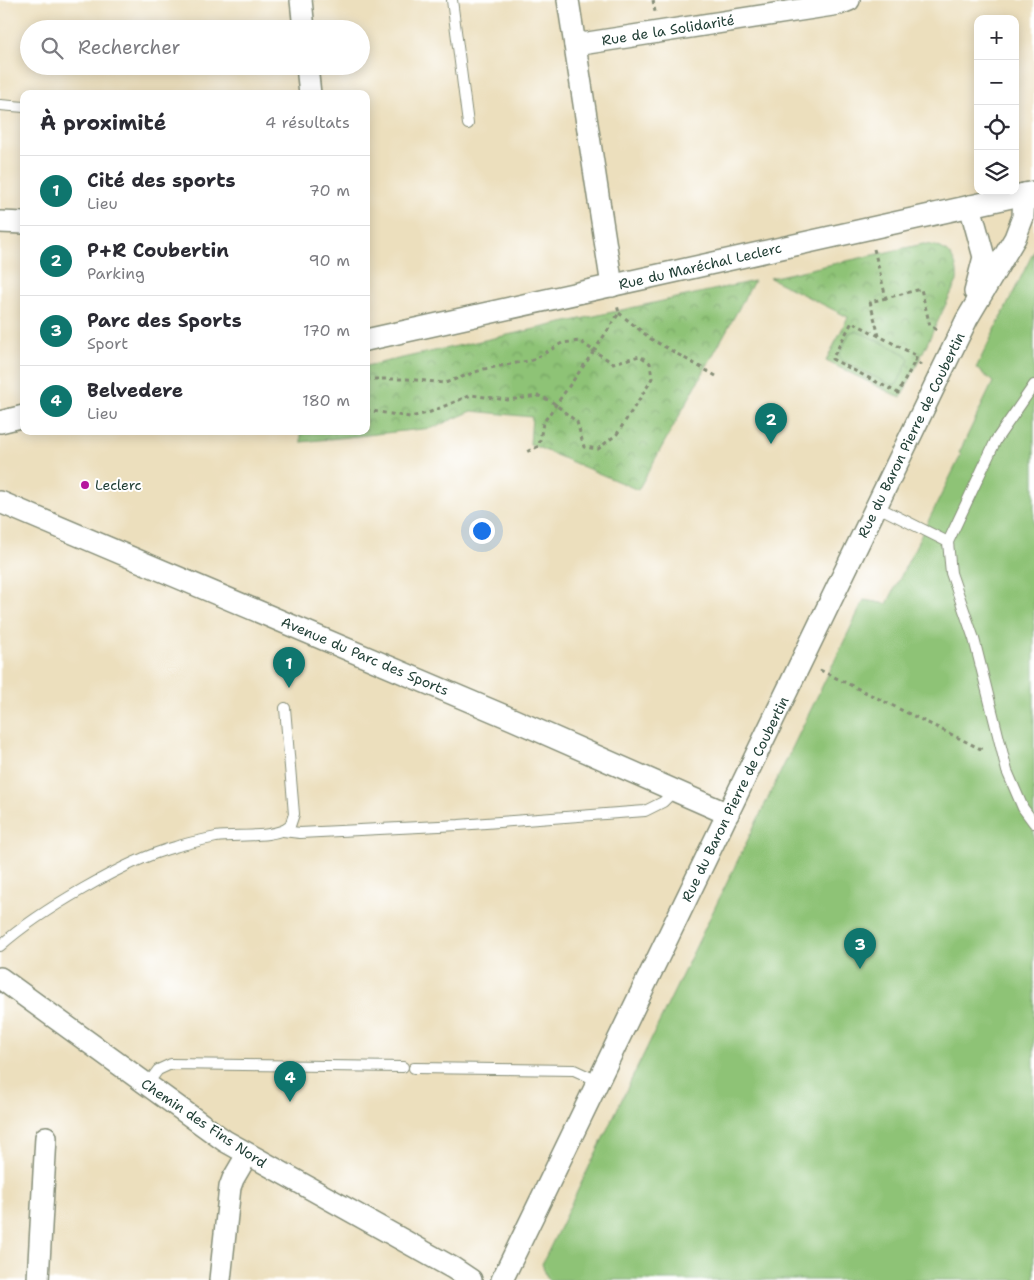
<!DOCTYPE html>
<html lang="fr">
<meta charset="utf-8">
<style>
body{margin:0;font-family:"Shantell Sans",sans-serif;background:#f2f2f3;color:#2b2b33}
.controls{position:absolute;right:15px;top:15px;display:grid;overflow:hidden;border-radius:10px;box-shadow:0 2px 12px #0003}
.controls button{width:45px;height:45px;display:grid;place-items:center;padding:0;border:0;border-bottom:1px solid #e1e1e2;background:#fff;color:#2b2b33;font:25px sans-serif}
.you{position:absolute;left:481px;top:530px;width:18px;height:18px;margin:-12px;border:4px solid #fff;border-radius:50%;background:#1a73e8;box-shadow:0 0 0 8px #1a73e833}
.badge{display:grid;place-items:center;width:32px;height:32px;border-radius:50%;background:#0f766e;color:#fff;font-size:16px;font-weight:700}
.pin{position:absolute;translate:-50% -41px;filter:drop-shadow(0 1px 2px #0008)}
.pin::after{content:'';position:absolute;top:26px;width:18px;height:15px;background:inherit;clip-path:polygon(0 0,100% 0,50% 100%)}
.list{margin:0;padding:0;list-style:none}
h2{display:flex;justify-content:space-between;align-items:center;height:65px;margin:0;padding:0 20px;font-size:21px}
h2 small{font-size:16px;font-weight:400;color:#7c7c81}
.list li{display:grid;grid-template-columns:32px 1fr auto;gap:15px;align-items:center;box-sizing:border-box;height:70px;padding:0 20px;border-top:1px solid #e1e1e2}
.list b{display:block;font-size:19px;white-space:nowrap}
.list p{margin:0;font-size:16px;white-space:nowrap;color:#7c7c81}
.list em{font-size:16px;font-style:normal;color:#7c7c81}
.icon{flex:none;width:28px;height:28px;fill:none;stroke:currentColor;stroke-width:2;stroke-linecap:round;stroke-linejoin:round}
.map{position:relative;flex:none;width:1034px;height:1280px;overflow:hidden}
.search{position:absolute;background:#fff;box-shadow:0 2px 12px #0003;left:20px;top:20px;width:350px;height:55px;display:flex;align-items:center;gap:12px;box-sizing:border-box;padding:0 18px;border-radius:28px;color:#7c7c81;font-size:19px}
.panel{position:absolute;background:#fff;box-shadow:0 2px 12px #0003;left:20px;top:90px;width:350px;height:345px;border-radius:10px}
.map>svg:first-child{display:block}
</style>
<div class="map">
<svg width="1034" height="1280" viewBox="0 0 1034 1280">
<defs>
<pattern id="park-crowns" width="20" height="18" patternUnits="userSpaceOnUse" patternTransform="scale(1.25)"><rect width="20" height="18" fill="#8ec376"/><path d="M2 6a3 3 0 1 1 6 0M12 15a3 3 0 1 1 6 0" fill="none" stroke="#73a062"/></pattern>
</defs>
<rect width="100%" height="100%" fill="#fff"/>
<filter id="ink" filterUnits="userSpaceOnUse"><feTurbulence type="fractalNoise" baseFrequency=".02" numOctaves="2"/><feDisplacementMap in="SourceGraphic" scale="10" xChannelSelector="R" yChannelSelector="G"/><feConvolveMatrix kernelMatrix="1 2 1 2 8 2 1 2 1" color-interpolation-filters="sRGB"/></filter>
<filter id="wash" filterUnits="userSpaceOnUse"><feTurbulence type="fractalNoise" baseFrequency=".0096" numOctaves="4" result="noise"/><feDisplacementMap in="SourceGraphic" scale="20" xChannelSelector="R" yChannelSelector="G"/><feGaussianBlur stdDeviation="1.12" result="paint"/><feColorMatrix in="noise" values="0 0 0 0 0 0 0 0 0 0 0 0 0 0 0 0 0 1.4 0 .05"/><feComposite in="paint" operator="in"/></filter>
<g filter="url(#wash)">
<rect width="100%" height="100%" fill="#ecdfbd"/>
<!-- park -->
<g fill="url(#park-crowns)" stroke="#568055">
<path d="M 923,244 C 946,245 959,258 957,281 L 901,398 L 826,361 L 848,317 L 770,278 Z"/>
<path d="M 754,281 L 638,490 L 530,444 L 532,417 L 472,411 L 432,428 L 301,442 L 301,431 L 366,431 L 366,366 Z"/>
</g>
<!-- pitch -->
<g fill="#8ec376" stroke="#568055">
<path d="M 1034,251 L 1034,1280 L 548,1280 L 542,1264 L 864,600 L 887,604 L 961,455 L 959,453 L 993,382 L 976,368 Z"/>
<path d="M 857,331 L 906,354 L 909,360 L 897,384 L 891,385 L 841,360 L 839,355 L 850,332 Z"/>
</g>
</g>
<g filter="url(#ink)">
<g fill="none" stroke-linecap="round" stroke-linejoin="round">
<defs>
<g id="lane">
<path d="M 452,0 L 468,124"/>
<path d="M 0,105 L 24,107"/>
<path d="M 1034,385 L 996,440 L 948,542 L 951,573 L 974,639 L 1007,771 L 1023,808 L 1034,823"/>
<path d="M 876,506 L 948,542"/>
<path d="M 283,831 L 300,833 L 459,825 L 645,811 L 663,802 L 675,790"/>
<path d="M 0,946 C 38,912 126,860 175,847 C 188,843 202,840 216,837 C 236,834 275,839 290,826 L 294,814 L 285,708"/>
<path d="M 414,1068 L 574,1070 L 598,1081"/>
<path d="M 146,1086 L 158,1070 L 171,1064 L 403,1067"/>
</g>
<g id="street">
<path d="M 301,0 L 304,29"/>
<path d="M 568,0 L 612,286"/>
<path d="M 575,45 L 839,4 L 849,0"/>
<path d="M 307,66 L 310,94"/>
<path d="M 970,206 L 984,257 L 975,292"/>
<path d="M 0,222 L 24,223"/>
<path d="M 366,340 L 1034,192"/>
<path d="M 0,422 L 24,416"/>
<path d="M 0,502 L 512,719 L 728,814"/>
<path d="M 0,978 L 225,1141 L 453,1268 L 471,1280"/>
<path d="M 38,1280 L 46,1137"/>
<path d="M 220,1280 L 230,1187 L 233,1179 L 247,1155"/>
<path d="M 502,1280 L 967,319 L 1015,238 L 1023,217 L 1024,194"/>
</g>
</defs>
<!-- lane casing -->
<use href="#lane" stroke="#868e78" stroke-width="12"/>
<!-- street casing -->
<use href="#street" stroke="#868e78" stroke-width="24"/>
<!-- path -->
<g stroke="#868e78" stroke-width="3" stroke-dasharray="4 4" stroke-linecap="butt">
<path d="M 653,0 L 655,12"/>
<path d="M 874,249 L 886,298 L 921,289 L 930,326 L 937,330"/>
<path d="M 886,298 L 870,302 L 879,336 L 917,356 L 915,361 L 921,365"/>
<path d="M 619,313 L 651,339 L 716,376"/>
<path d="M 879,336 L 852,322 L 832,359 L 898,393 L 915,361"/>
<path d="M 366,379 L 407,379 L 445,383 L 484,369 L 533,360 L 562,343 L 580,341 L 594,351 L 543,423 L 539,446 L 524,453"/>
<path d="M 366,410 L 410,417 L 428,413 L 471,395 L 507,400 L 539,396 L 551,401 L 577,422 L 584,447 L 598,449 L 617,434 L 649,384 L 652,378 L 650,363 L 640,356 L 613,363 L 594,351 L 619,313 L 617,305"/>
<path d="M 820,670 L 985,751"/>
</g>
<!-- lane -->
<use href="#lane" stroke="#fff" stroke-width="10"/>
<!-- street -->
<use href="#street" stroke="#fff" stroke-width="21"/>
</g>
</g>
<!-- markers -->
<circle fill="#b5179e" stroke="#fff" stroke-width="2" cx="85" cy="485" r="5"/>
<g text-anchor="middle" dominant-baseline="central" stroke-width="4" stroke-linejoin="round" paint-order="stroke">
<!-- street labels -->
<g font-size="14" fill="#1f3d34" stroke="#fff">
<text transform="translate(668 30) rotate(-9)">Rue de la Solidarité</text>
<text transform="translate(700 266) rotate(-13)">Rue du Maréchal Leclerc</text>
<text transform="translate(911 435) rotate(-64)">Rue du Baron Pierre de Coubertin</text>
<text transform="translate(365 656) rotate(23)">Avenue du Parc des Sports</text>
<text transform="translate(735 799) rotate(-64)">Rue du Baron Pierre de Coubertin</text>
<text transform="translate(204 1123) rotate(34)">Chemin des Fins Nord</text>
</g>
<!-- poi labels -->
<g font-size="14" fill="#1f3d34" stroke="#fff" text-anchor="start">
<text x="95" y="485">Leclerc</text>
</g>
</g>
</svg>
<div class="controls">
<button>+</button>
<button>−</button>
<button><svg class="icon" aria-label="locate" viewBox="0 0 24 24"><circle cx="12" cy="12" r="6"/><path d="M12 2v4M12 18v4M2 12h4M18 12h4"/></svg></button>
<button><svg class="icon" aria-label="layers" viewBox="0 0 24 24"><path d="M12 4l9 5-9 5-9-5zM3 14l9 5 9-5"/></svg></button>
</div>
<div class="you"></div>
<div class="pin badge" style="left:289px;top:688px">1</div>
<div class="pin badge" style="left:771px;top:444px">2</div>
<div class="pin badge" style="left:860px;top:969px">3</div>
<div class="pin badge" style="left:290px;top:1102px">4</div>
<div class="search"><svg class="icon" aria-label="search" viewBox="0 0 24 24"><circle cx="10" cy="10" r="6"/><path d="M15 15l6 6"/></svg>Rechercher</div>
<section class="panel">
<h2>À proximité<small>4 résultats</small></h2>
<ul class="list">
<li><span class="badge">1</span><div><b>Cité des sports</b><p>Lieu</p></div><em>70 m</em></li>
<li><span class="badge">2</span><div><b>P+R Coubertin</b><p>Parking</p></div><em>90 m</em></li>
<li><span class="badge">3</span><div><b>Parc des Sports</b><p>Sport</p></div><em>170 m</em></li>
<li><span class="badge">4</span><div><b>Belvedere</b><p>Lieu</p></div><em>180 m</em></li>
</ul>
</section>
</div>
